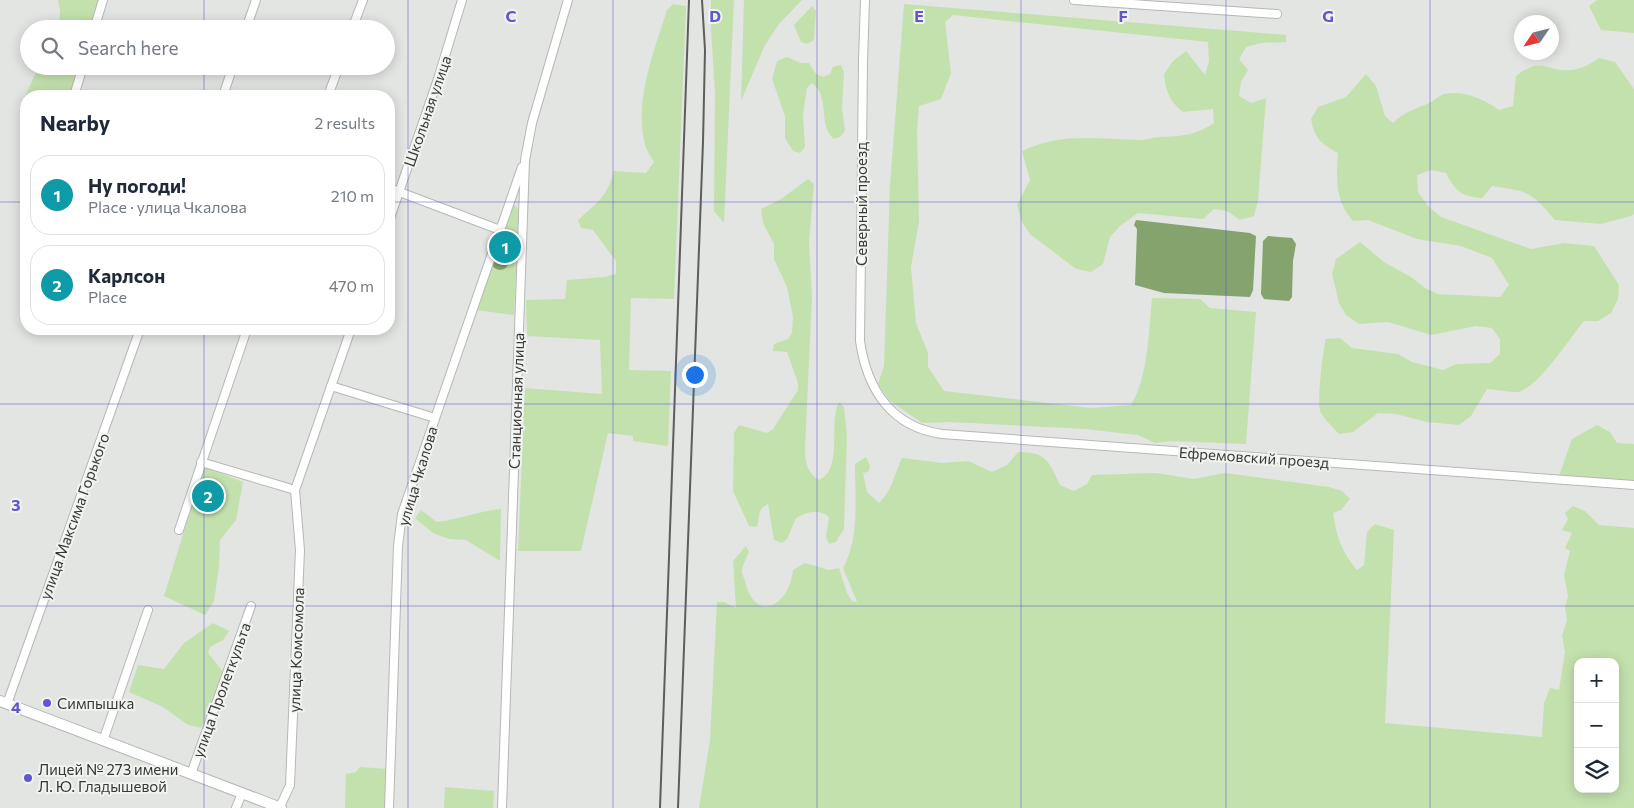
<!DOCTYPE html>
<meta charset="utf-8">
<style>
body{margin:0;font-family:Commissioner,sans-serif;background:#f2f2f3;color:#1f2937}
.controls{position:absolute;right:15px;bottom:15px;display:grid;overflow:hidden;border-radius:10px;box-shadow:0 2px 12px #0003}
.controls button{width:45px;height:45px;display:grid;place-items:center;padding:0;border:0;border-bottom:1px solid #e0e1e3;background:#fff;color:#1f2937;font:25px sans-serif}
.compass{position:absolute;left:1514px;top:15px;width:45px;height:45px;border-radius:50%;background:#fff;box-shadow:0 2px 12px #0003;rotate:235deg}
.you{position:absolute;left:694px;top:374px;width:18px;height:18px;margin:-12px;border:4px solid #fff;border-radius:50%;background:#1a73e8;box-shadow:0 0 0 8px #1a73e833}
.badge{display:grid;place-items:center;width:32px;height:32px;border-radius:50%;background:#6157d0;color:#fff;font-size:16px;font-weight:700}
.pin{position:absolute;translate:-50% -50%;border:2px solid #fff;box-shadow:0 1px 5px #0006}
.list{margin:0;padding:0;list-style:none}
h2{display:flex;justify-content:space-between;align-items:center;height:65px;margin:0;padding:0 20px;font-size:21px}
h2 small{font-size:16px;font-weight:400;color:#747a83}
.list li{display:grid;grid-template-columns:32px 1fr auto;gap:15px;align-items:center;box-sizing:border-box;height:80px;margin:0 10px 10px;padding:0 10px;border:1px solid #e0e1e3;border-radius:20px}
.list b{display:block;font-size:19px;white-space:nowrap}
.list p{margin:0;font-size:16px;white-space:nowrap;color:#747a83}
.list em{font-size:16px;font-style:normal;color:#747a83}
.icon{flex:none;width:28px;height:28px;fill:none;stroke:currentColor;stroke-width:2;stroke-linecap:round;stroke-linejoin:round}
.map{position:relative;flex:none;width:1634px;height:808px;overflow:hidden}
.search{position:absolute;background:#fff;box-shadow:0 2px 12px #0003;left:20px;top:20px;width:375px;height:55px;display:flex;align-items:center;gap:12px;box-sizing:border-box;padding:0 18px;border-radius:28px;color:#747a83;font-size:19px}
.panel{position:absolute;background:#fff;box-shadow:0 2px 12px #0003;left:20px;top:90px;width:375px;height:245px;border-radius:20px}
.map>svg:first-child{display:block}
</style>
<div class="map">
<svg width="1634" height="808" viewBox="0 0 1634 808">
<rect width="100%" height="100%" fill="#e3e5e2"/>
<!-- green -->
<g fill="#c3e1ad" fill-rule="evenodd">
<path d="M 58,0 L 99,0 L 91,29 L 59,29 L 60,10 Z"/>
<path d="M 711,0 L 734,0 L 724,223 L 714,211 L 715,92 L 711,30 Z"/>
<path d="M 744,0 L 802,0 L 779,24 L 765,45 L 741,101 Z"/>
<path d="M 1597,0 L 1634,0 L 1634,33 L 1601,30 L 1589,6 Z"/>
<path d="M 673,4 L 686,6 L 674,299 L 631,298 L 629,370 L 671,371 L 668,446 L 633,441 L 633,436 L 608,433 L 581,551 L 518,551 L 525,388 L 602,394 L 600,340 L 527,336 L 526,300 L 565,299 L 567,280 L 604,277 L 616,274 L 616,261 L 593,230 L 581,228 L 578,220 C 597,203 607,197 614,171 L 646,173 L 654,162 C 651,157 647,151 645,145 C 634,99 654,52 667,10 Z"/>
<path d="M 904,4 L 1286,35 L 1286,42 L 1261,43 L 1246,47 L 1239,59 L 1248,70 L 1241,82 L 1239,96 L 1251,103 L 1266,98 L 1258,201 L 1254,216 L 1240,220 L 1227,211 L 1214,209 L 1203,219 L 1138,213 L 1120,226 L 1110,237 L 1103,264 L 1091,272 L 1076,269 L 1030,234 L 1022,222 L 1017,205 L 1030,180 L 1022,151 C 1062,132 1098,139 1140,140 C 1147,140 1153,137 1159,137 C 1181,136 1195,136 1214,123 L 1213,109 L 1183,112 C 1169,101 1166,91 1164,74 L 1173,61 L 1186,51 L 1205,75 L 1209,61 L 1208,42 L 953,15 L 945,22 L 951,73 L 941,99 L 919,106 L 917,131 L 919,222 L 911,267 L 916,323 L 928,353 L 928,367 L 944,391 L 1091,408 L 1131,405 C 1148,378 1149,329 1152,298 L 1200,299 L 1210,308 L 1256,312 L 1246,444 L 1170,441 L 1155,443 L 1138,435 L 1085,429 L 951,422 L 922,423 L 889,400 L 878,384 L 884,366 L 890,185 Z"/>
<path d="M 812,6 L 816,11 L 814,40 L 807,44 L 801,42 L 794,25 Z"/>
<path d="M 787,57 L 801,63 L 809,63 L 816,74 L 823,77 L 830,74 L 833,67 L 841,65 L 844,72 L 842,107 L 845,131 L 840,137 L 834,139 C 817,124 831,97 812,83 L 807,88 L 803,114 L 805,147 L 800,153 L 793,151 L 785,138 L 785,116 L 772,79 L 777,61 Z"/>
<path d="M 1599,58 L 1615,62 L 1634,89 L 1634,214 L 1631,216 L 1601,224 L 1555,220 C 1530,191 1530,192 1492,186 L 1482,198 C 1461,196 1456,192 1446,173 L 1431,170 L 1417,175 L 1418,192 L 1428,206 L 1441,217 L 1531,249 L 1564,243 L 1594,246 L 1619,285 L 1618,299 L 1611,313 L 1598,321 L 1584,321 C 1569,339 1539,387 1518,392 C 1513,393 1495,389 1487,389 L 1471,416 L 1459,425 L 1427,422 L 1396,414 L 1378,413 L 1353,432 L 1339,434 C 1333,427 1325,420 1321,413 C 1316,406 1323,349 1326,339 L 1340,338 L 1352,348 L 1398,354 L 1412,362 L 1443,370 L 1456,364 L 1490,363 L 1500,354 L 1500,339 L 1492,328 L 1476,326 L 1431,335 L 1388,322 L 1359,324 L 1346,315 L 1339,303 L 1332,274 L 1336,259 L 1360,242 L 1384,262 L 1411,277 L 1425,288 L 1438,294 L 1500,297 L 1509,285 L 1492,258 L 1461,246 L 1417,239 L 1368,220 L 1353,221 C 1335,201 1336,178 1338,153 C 1320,143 1315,139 1311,119 L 1318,107 L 1346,97 L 1366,74 L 1376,86 L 1385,116 L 1393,123 C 1404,112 1413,110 1427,104 C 1433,102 1438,96 1444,94 C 1463,90 1484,99 1499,110 L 1513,106 L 1516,76 C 1543,55 1545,72 1571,70 C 1582,69 1590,64 1599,58 Z"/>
<path d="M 39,66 L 81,66 L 72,96 L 26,96 L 26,123 L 21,105 Z"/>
<path d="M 808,179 L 814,184 L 809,242 L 812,297 L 805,448 C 805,462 807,473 819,480 C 844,469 828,422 839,402 L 844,407 L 847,437 L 844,529 L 836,542 L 829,544 L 826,537 L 829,517 C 819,508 807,512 796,518 L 787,539 L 782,543 L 774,540 L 768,504 C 757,509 760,516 757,527 L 749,526 L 733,491 L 734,433 L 739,425 L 767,433 L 773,429 L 798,390 L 798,383 L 787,352 L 773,351 L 774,344 L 788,339 L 792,333 L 793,317 L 787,287 L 774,259 L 774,244 L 763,223 L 761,209 L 781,199 Z"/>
<path d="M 512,205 L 515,205 L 519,211 L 514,315 L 475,310 Z"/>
<path d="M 1597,425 L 1610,432 L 1617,443 L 1634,444 L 1634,481 L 1559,476 L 1572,439 Z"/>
<path d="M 1018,452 C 1046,452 1049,461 1060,485 L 1074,491 L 1087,484 L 1092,475 L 1156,473 L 1194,479 L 1225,473 L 1329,487 L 1342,491 L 1350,499 L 1341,510 L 1333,513 C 1336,535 1342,553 1357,570 L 1364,565 L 1367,532 L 1375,524 L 1394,530 L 1385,723 L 1542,737 L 1544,703 L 1550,688 L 1559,690 L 1565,652 L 1562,636 L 1567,620 L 1565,608 L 1568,596 L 1564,575 L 1570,551 L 1565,548 L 1572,533 L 1562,530 L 1568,519 L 1565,513 L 1573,506 L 1585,511 L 1599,525 L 1634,528 L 1634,808 L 699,808 L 710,740 L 717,602 L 724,602 L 736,608 L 733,561 L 746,546 L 749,552 C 747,557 743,564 742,570 C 741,573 744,578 745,581 C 754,623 789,608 793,570 L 805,563 L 829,570 L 839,568 L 847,593 L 852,601 L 857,602 L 843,568 C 860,537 855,498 855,464 L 866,457 L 870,466 L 868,472 L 863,473 L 867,492 L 879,503 C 892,491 894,475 902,458 L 942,463 L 968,461 L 992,472 L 1007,465 ZM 1578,662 L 1615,662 L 1615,789 L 1578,789 Z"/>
<path d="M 204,467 L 243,482 L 236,520 L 220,540 L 219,567 L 214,601 L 205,615 L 164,596 Z"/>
<path d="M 501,509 L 500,561 L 466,540 L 449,539 L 433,533 L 415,518 L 421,510 L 437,522 C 460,519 479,511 501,509 Z"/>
<path d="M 213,623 L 229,631 L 223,640 L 210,647 L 208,653 L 224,673 L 201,728 L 188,725 L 163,707 L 129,692 L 138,665 L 164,669 L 184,643 Z"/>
<path d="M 360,767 L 388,769 L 386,808 L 345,808 L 346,774 L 356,772 Z"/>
<path d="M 445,787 L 494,791 L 493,808 L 444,808 Z"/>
</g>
<!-- water -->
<g fill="#84a36d">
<path d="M 1136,220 L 1250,233 L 1256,236 L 1253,290 L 1250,297 L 1164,293 L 1135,285 L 1137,229 L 1134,225 Z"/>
<path d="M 1268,236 L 1292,238 L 1296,244 L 1293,261 L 1292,297 L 1289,301 L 1264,299 L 1261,294 L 1263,241 Z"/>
<circle cx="500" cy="261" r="9"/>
</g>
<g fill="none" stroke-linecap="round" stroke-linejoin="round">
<defs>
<g id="minor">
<path d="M 865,0 L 863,61 L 860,341 C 867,389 891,427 942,434 L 1634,485"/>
<path d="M 1074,0 L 1277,14"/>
<path d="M 94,29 L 103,0"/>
<path d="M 246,29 L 256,0"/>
<path d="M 352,29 L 363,0"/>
<path d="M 74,96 L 83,66"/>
<path d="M 223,96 L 233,66"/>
<path d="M 328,96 L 339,66"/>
<path d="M 389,188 L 500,230"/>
<path d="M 389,221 L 438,79 L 462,0"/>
<path d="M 331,386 L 435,418"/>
<path d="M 201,462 L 295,490"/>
<path d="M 179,530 L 247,329"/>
<path d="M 7,704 L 140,329"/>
<path d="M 103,741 L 148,610"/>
<path d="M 191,774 L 251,606"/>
<path d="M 280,807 L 290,785 L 300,550 L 295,490 L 351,329"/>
<path d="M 236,808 L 242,793"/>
<path d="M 389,808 L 398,546 L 402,514 L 522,167"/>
<path d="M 502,808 L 525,160 L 532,123 L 568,0"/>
</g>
<path id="tertiary" d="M 0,701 L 281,808"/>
</defs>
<!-- minor casing -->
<use href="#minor" stroke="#b6b8b5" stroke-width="10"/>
<!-- tertiary casing -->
<use href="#tertiary" stroke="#b6b8b5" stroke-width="12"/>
<!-- minor -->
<use href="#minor" stroke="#fff" stroke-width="8"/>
<!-- tertiary -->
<use href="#tertiary" stroke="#fff" stroke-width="10"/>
<!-- rail -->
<g stroke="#5d5e5c" stroke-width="2">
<path d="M 660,808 L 689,0"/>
<path d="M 678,808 L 703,142 L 705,50 L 702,0"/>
</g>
</g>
<!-- grid -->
<path fill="none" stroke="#6157d0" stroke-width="1" stroke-opacity="0.55" d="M 204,0 L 204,29M 408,0 L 408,808M 613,0 L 613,808M 817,0 L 817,808M 1021,0 L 1021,808M 1226,0 L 1226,808M 1430,0 L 1430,808M 204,66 L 204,96M 0,202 L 26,202M 389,202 L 1634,202M 204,329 L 204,808M 0,404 L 1634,404M 0,606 L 1634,606"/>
<!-- markers -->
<g fill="#6157d0" stroke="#f1f3ef" stroke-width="2">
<circle cx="47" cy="703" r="5"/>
<circle cx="28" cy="778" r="5"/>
</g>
<g text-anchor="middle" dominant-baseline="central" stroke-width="4" stroke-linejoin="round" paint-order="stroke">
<!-- street labels -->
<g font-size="15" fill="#383937" stroke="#f1f3ef">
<text transform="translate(427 111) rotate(-71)">Школьная улица</text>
<text transform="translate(861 204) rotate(-90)">Северный проезд</text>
<text transform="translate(516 401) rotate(-88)">Станционная улица</text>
<text transform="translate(1254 457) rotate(4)">Ефремовский проезд</text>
<text transform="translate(417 476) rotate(-73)">улица Чкалова</text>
<text transform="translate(74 516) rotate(-70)">улица Максима Горького</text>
<text transform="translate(296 650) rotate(-88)">улица Комсомола</text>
<text transform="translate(221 690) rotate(-70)">улица Пролеткульта</text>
</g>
<!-- poi labels -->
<g font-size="15" fill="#383937" stroke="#f1f3ef" text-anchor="start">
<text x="57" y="703">Симпышка</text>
<text x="38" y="769">Лицей № 273 имени<tspan x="38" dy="17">Л. Ю. Гладышевой</tspan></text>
</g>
</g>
<g font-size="16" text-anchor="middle" font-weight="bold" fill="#6157d0" stroke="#f1f3ef" stroke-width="4" stroke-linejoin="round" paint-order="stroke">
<text x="511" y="22">C</text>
<text x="715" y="22">D</text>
<text x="919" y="22">E</text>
<text x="1123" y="22">F</text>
<text x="1328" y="22">G</text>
<text x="16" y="511">3</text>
<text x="16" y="713">4</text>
</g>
</svg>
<div class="controls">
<button>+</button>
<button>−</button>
<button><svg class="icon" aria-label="layers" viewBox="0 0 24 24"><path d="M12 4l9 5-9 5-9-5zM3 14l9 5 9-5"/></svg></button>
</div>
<svg class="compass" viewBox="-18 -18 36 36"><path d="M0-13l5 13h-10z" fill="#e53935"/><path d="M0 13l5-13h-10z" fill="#747a83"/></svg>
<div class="you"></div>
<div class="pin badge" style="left:505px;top:247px;background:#0f9aa8">1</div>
<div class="pin badge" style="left:208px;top:496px;background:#0f9aa8">2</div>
<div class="search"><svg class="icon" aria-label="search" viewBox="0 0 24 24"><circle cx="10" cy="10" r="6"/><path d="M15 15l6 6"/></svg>Search here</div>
<section class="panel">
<h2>Nearby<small>2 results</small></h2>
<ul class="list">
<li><span class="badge" style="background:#0f9aa8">1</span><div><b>Ну погоди!</b><p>Place · улица Чкалова</p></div><em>210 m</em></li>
<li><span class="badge" style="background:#0f9aa8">2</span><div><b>Карлсон</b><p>Place</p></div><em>470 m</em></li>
</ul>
</section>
</div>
